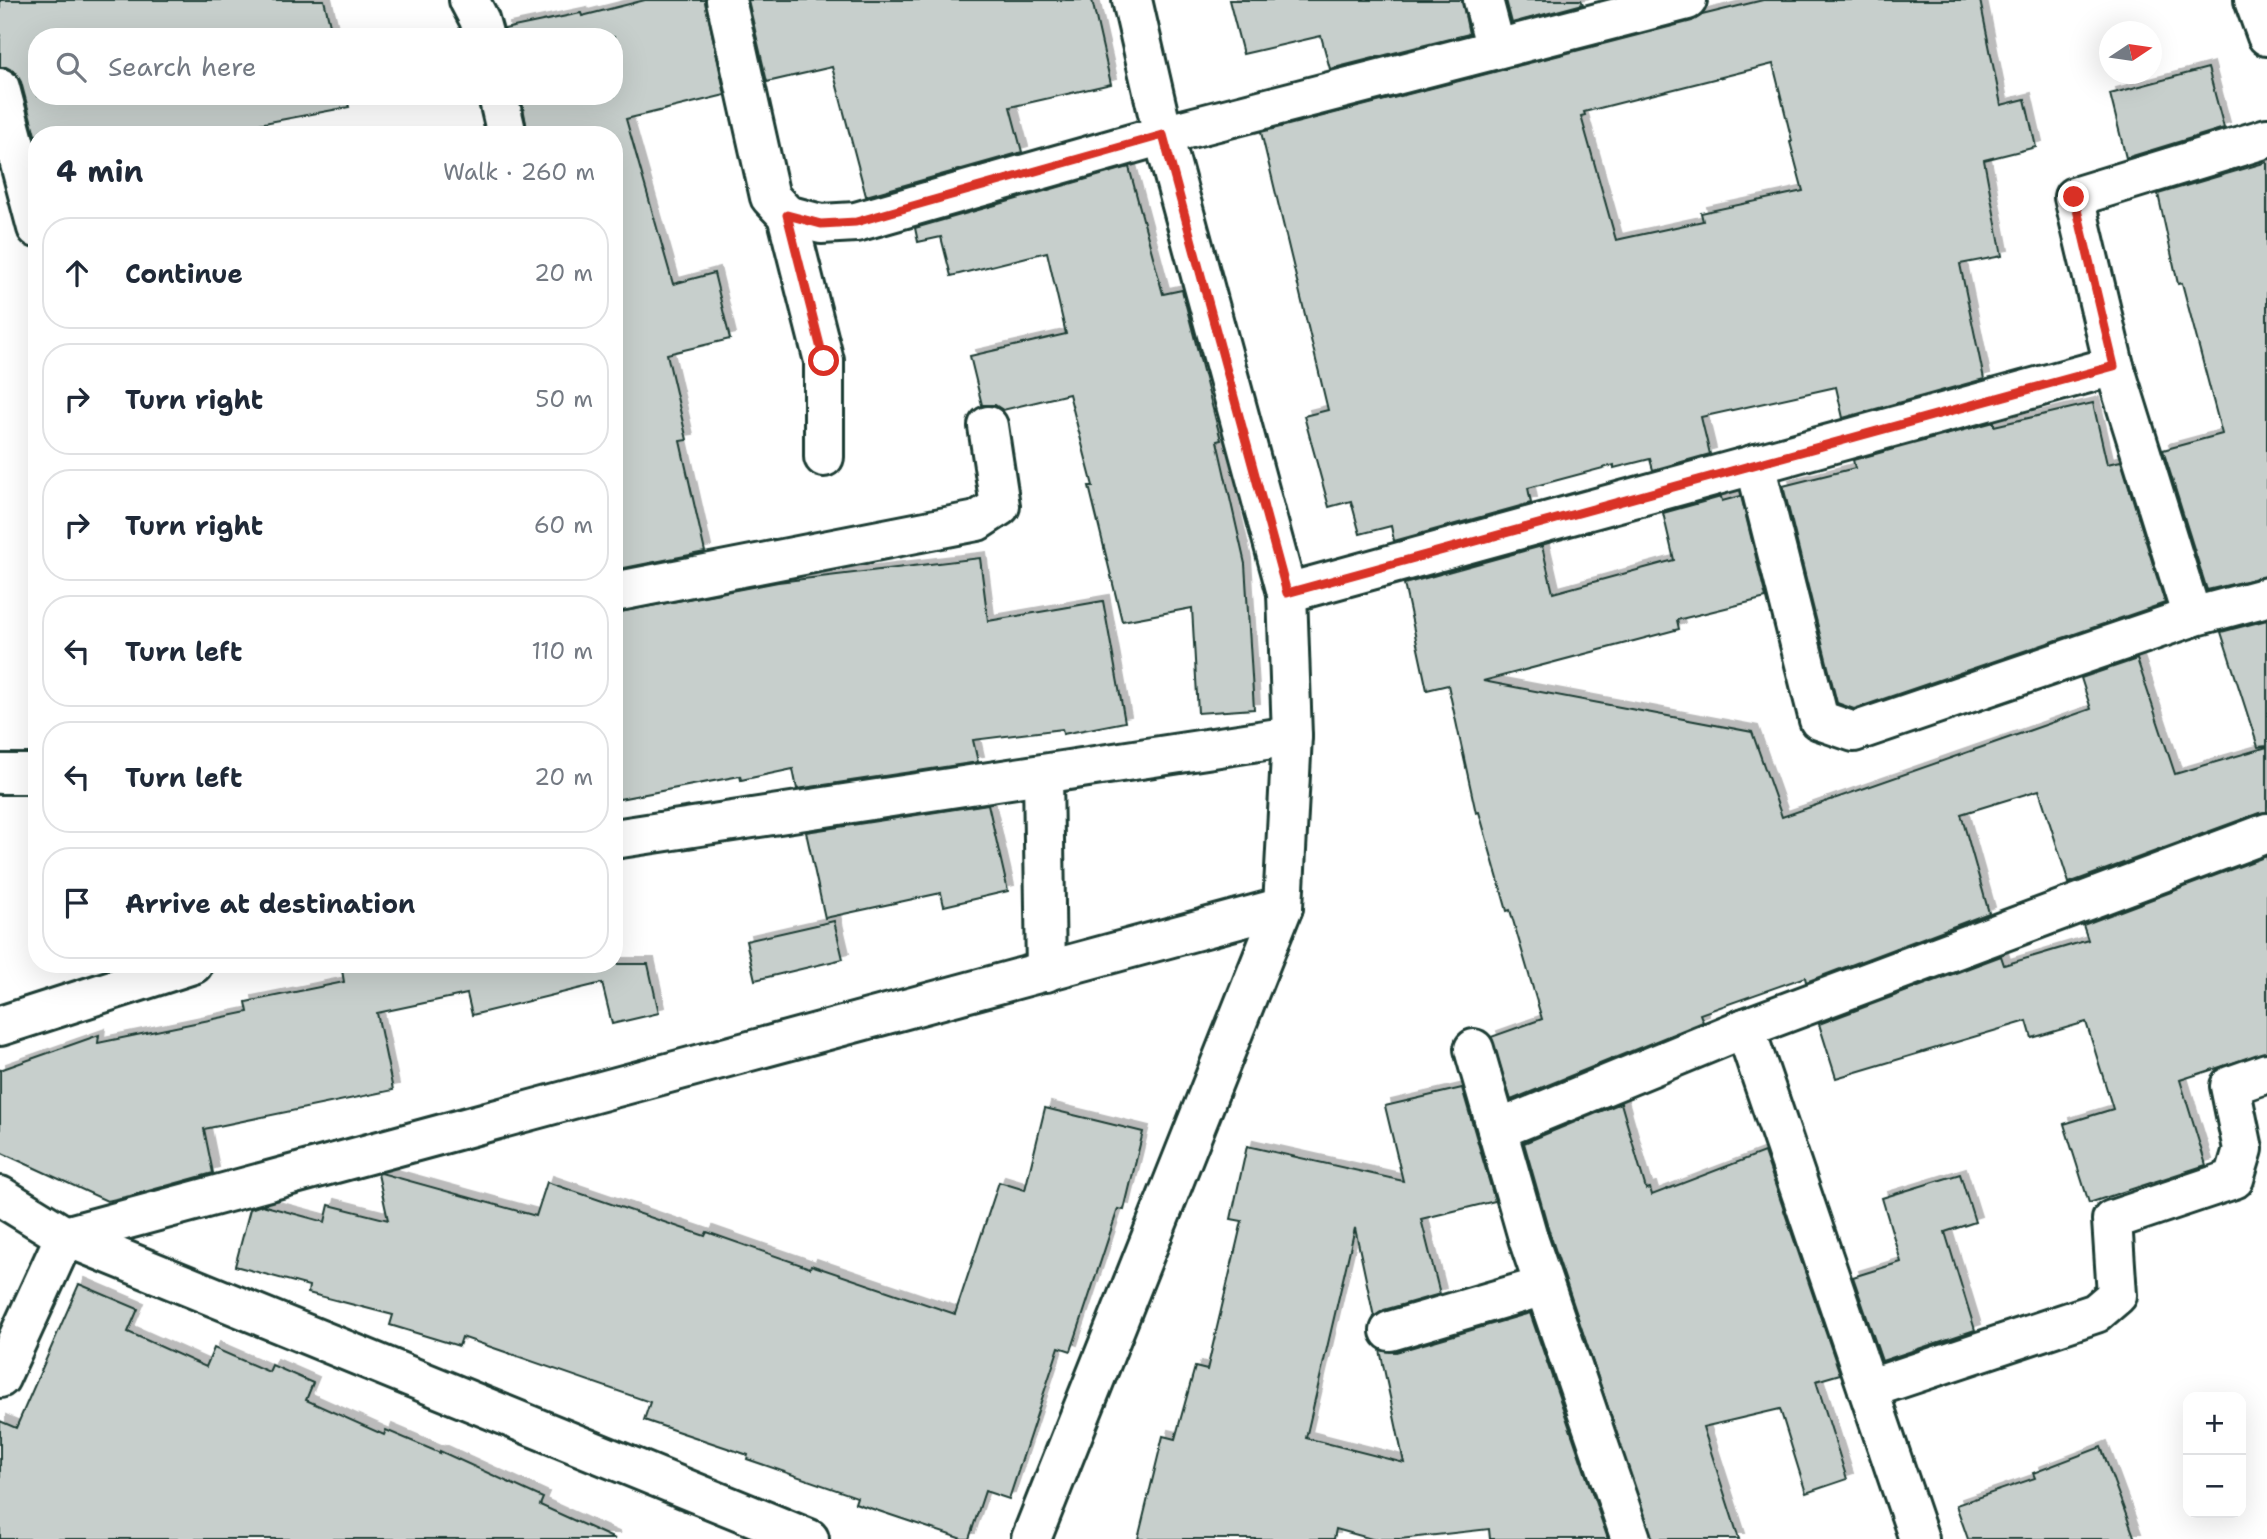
<!DOCTYPE html>
<meta charset="utf-8">
<style>
body{margin:0;font-family:"Shantell Sans",sans-serif;background:#f6f6f7;color:#1f2937}
.controls{position:absolute;right:21px;bottom:21px;display:grid;overflow:hidden;border-radius:14px;box-shadow:0 7px 28px #0002}
.controls button{width:63px;height:63px;display:grid;place-items:center;padding:0;border:0;border-bottom:2px solid #e0e1e3;background:#fff;color:#1f2937;font:35px sans-serif}
.compass{position:absolute;left:2099px;top:21px;width:63px;height:63px;border-radius:50%;background:#fff;box-shadow:0 7px 28px #0002;rotate:77deg}
.stop{position:absolute;width:21px;height:21px;margin:-16px;border:5px solid #d93025;border-radius:50%;background:#fff}
.stop.end{background:#d93025;border-color:#fff;box-shadow:0 2px 7px #0008}
.list{margin:0;padding:0;list-style:none}
h2{display:flex;justify-content:space-between;align-items:center;height:91px;margin:0;padding:0 28px;font-size:30px}
h2 small{font-size:23px;font-weight:400;color:#747a83}
.list li{display:grid;grid-template-columns:46px 1fr auto;gap:21px;align-items:center;box-sizing:border-box;height:112px;margin:0 14px 14px;padding:0 14px;border:2px solid #e0e1e3;border-radius:28px}
.list b{display:block;font-size:26px;white-space:nowrap}
.list em{font-size:23px;font-style:normal;color:#747a83}
.icon{flex:none;width:38px;height:38px;fill:none;stroke:currentColor;stroke-width:2;stroke-linecap:round;stroke-linejoin:round}
.map{position:relative;flex:none;width:2267px;height:1539px;overflow:hidden}
.search{position:absolute;background:#fff;box-shadow:0 7px 28px #0002;left:28px;top:28px;width:595px;height:77px;display:flex;align-items:center;gap:18px;box-sizing:border-box;padding:0 24px;border-radius:28px;color:#747a83;font-size:26px}
.panel{position:absolute;background:#fff;box-shadow:0 7px 28px #0002;left:28px;top:126px;width:595px;height:847px;border-radius:28px}
.map>svg:first-child{display:block}
</style>
<div class="map">
<svg width="2267" height="1539" viewBox="0 0 2267 1539">
<defs>
<filter id="shadow"><feDropShadow dx="6" dy="-6" stdDeviation="0" flood-color="#0004"/></filter>
</defs>
<rect width="100%" height="100%" fill="#fff"/>
<filter id="ink" filterUnits="userSpaceOnUse"><feTurbulence type="fractalNoise" baseFrequency=".0143" numOctaves="2"/><feDisplacementMap in="SourceGraphic" scale="14" xChannelSelector="R" yChannelSelector="G"/><feConvolveMatrix kernelMatrix="1 2 1 2 8 2 1 2 1" color-interpolation-filters="sRGB"/></filter>
<g filter="url(#ink)">
<!-- building -->
<g fill="#c7cfcc" stroke="#1f3d34" stroke-width="2" fill-rule="evenodd" filter="url(#shadow)">
<path d="M 0,0 L 324,0 L 333,37 L 37,37 L 37,96 L 346,96 L 349,107 L 200,135 L 35,135 L 21,82 L 15,72 L 6,67 L 0,67 Z"/>
<path d="M 645,0 L 705,0 L 725,95 L 626,119 L 673,284 L 714,273 L 730,339 L 667,354 L 687,440 L 680,441 L 705,552 L 614,570 L 614,135 L 528,135 L 521,96 L 614,96 L 614,37 L 505,37 L 504,29 L 581,13 L 582,16 Z"/>
<path d="M 748,0 L 1092,0 L 1111,84 L 1010,107 L 1022,152 L 866,196 L 832,67 L 767,82 Z"/>
<path d="M 1229,0 L 1462,0 L 1469,34 L 1330,69 L 1321,36 L 1243,54 Z"/>
<path d="M 1506,0 L 1581,0 L 1583,4 L 1512,23 Z"/>
<path d="M 1763,0 L 1980,0 L 2001,105 L 2025,99 L 2036,147 L 1984,160 L 2002,256 L 1960,264 L 1984,379 L 1843,418 L 1836,387 L 1701,417 L 1710,454 L 1653,470 L 1650,459 L 1614,468 L 1614,465 L 1528,488 L 1531,503 L 1394,541 L 1391,526 L 1360,534 L 1351,501 L 1329,507 L 1304,416 L 1328,410 L 1261,132 L 1692,21 L 1702,15 ZM 1773,64 L 1792,141 L 1790,142 L 1803,191 L 1701,213 L 1703,221 L 1616,240 L 1581,116 L 1585,115 L 1584,112 Z"/>
<path d="M 2208,68 L 2224,128 L 2126,158 L 2110,94 Z"/>
<path d="M 2267,162 L 2267,576 L 2207,590 L 2163,450 L 2222,434 L 2182,283 L 2178,284 L 2158,194 Z"/>
<path d="M 1129,167 L 1163,294 L 1182,290 L 1221,440 L 1217,441 L 1245,564 L 1254,709 L 1198,713 L 1192,608 L 1122,621 L 1089,486 L 1093,486 L 1069,394 L 1003,410 L 995,405 L 982,405 L 970,356 L 1066,334 L 1047,252 L 951,276 L 941,237 L 918,242 L 915,228 Z"/>
<path d="M 2093,403 L 2107,464 L 2121,461 L 2165,603 L 1854,709 L 1837,703 L 1783,486 L 1855,468 L 1853,460 L 1994,422 L 1994,426 Z"/>
<path d="M 1741,496 L 1766,598 L 1677,620 L 1679,629 L 1483,681 L 1752,732 L 1782,817 L 2091,709 L 2081,678 L 2137,659 L 2175,774 L 2267,747 L 2267,812 L 2259,813 L 2069,883 L 2039,790 L 1961,814 L 1989,913 L 1806,982 L 1805,977 L 1700,1014 L 1703,1022 L 1511,1100 L 1491,1037 L 1542,1019 L 1510,910 L 1507,911 L 1479,812 L 1476,813 L 1448,685 L 1427,690 L 1404,584 L 1542,546 L 1553,593 L 1674,560 L 1663,513 L 1721,497 L 1722,501 Z"/>
<path d="M 980,558 L 988,621 L 1103,601 L 1125,722 L 1063,734 L 1062,729 L 973,740 L 978,762 L 797,789 L 793,769 L 741,780 L 740,776 L 614,800 L 614,613 L 778,582 Z"/>
<path d="M 2267,620 L 2267,746 L 2258,747 L 2221,632 Z"/>
<path d="M 988,804 L 1008,891 L 944,906 L 941,893 L 825,918 L 806,832 Z"/>
<path d="M 2267,856 L 2267,1052 L 2180,1080 L 2206,1165 L 2089,1203 L 2064,1124 L 2113,1109 L 2086,1022 L 2032,1038 L 2027,1021 L 1836,1078 L 1819,1024 L 2001,956 L 2004,965 L 2088,940 L 2083,925 Z"/>
<path d="M 834,921 L 843,959 L 755,980 L 746,941 Z"/>
<path d="M 341,964 L 648,964 L 659,1013 L 612,1024 L 602,983 L 472,1015 L 467,994 L 377,1013 L 393,1090 L 204,1129 L 213,1173 L 130,1196 L 107,1201 L 0,1152 L 0,1070 L 99,1035 L 98,1043 L 248,1012 L 246,1002 L 344,982 Z"/>
<path d="M 1462,1088 L 1495,1201 L 1421,1219 L 1440,1294 L 1384,1310 L 1374,1317 L 1355,1228 L 1306,1438 L 1404,1463 L 1380,1350 L 1396,1352 L 1530,1313 L 1608,1539 L 1490,1539 L 1489,1529 L 1400,1539 L 1372,1539 L 1336,1529 L 1334,1539 L 1138,1539 L 1163,1436 L 1175,1439 L 1195,1367 L 1207,1370 L 1242,1221 L 1231,1219 L 1247,1146 L 1403,1181 L 1385,1106 Z"/>
<path d="M 1621,1103 L 1646,1189 L 1650,1188 L 1652,1195 L 1764,1152 L 1840,1374 L 1816,1381 L 1847,1479 L 1806,1493 L 1780,1409 L 1703,1427 L 1739,1539 L 1652,1539 L 1550,1234 L 1524,1143 Z"/>
<path d="M 1045,1108 L 1143,1132 L 1124,1210 L 1118,1209 L 1071,1351 L 1059,1347 L 1009,1499 L 985,1491 L 969,1539 L 962,1539 L 855,1503 L 857,1497 L 747,1459 L 748,1455 L 644,1420 L 650,1402 L 462,1337 L 459,1346 L 390,1325 L 393,1315 L 308,1293 L 309,1286 L 235,1266 L 250,1209 L 262,1205 L 325,1222 L 329,1205 L 388,1220 L 378,1174 L 381,1173 L 536,1216 L 547,1182 L 705,1236 L 707,1232 L 810,1268 L 811,1265 L 955,1314 L 999,1182 L 1025,1190 Z"/>
<path d="M 1960,1174 L 1975,1222 L 1945,1232 L 1975,1330 L 1882,1361 L 1853,1277 L 1901,1262 L 1882,1198 Z"/>
<path d="M 79,1284 L 138,1309 L 128,1332 L 206,1367 L 214,1348 L 269,1372 L 272,1365 L 313,1383 L 306,1400 L 384,1435 L 386,1430 L 440,1453 L 440,1451 L 543,1498 L 540,1505 L 615,1539 L 0,1539 L 0,1421 L 16,1428 Z"/>
<path d="M 2101,1447 L 2135,1539 L 1968,1539 L 1956,1505 L 2035,1478 L 2033,1473 Z"/>
</g>
<g fill="none" stroke-linecap="round" stroke-linejoin="round">
<defs>
<g id="minor">
<path d="M 469,0 L 479,19 L 484,37"/>
<path d="M 726,0 L 770,197 L 787,215 L 821,224 L 856,222 L 1163,135 L 1687,0"/>
<path d="M 1483,0 L 1496,49"/>
<path d="M 2254,0 L 2267,36"/>
<path d="M 0,88 L 37,228"/>
<path d="M 498,96 L 507,135"/>
<path d="M 787,215 L 824,361 L 824,457"/>
<path d="M 1755,464 L 1819,720 L 1854,732 L 2192,617 L 2267,597"/>
<path d="M 614,592 L 977,521 L 1000,506 L 988,426"/>
<path d="M 1287,593 L 2114,366"/>
<path d="M 2192,617 L 2114,366 L 2074,197 L 2267,138"/>
<path d="M 0,774 L 37,774"/>
<path d="M 1043,775 L 1046,972"/>
<path d="M 614,839 L 1292,736"/>
<path d="M 0,1026 L 193,964"/>
<path d="M 1474,1049 L 1529,1241 L 1631,1539"/>
<path d="M 1497,1130 L 1745,1028"/>
<path d="M 0,1196 L 65,1236 L 809,1539"/>
<path d="M 1390,1331 L 1544,1286"/>
<path d="M 0,1378 L 65,1236 L 1283,907"/>
<path d="M 1868,1389 L 2096,1313 L 2117,1295 L 2112,1220 L 2234,1179 L 2243,1149 L 2230,1086 L 2267,1073"/>
<path d="M 1031,1539 L 1283,907 L 1292,736 L 1287,593 L 1163,135 L 1132,0"/>
<path d="M 1919,1539 L 1745,1028 L 2267,833"/>
</g>
</defs>
<!-- minor casing -->
<use href="#minor" stroke="#1f3d34" stroke-width="44"/>
<!-- minor -->
<use href="#minor" stroke="#fff" stroke-width="38"/>
</g>
</g>
<g fill="none" stroke-linecap="round" stroke-linejoin="round" filter="url(#ink)">
<!-- route -->
<path stroke="#d93025" stroke-width="9" d="M 824,361 L 787,215 L 821,224 L 856,222 L 1163,135 L 1287,593 L 2114,366 L 2074,197"/>
</g>
</svg>
<div class="controls">
<button>+</button>
<button>−</button>
</div>
<svg class="compass" viewBox="-18 -18 36 36"><path d="M0-13l5 13h-10z" fill="#e53935"/><path d="M0 13l5-13h-10z" fill="#747a83"/></svg>
<div class="stop" style="left:824px;top:361px"></div>
<div class="stop end" style="left:2074px;top:197px"></div>
<div class="search"><svg class="icon" aria-label="search" viewBox="0 0 24 24"><circle cx="10" cy="10" r="6"/><path d="M15 15l6 6"/></svg>Search here</div>
<section class="panel">
<h2>4 min<small>Walk · 260 m</small></h2>
<ul class="list">
<li><svg class="icon" aria-label="ahead" viewBox="0 0 24 24"><path d="M12 20V5M6 11l6-6 6 6"/></svg><div><b>Continue</b></div><em>20 m</em></li>
<li><svg class="icon" aria-label="right" viewBox="0 0 24 24"><path d="M7 20v-9h11M14 6l5 5-5 5"/></svg><div><b>Turn right</b></div><em>50 m</em></li>
<li><svg class="icon" aria-label="right" viewBox="0 0 24 24"><path d="M7 20v-9h11M14 6l5 5-5 5"/></svg><div><b>Turn right</b></div><em>60 m</em></li>
<li><svg class="icon" aria-label="left" viewBox="0 0 24 24"><path d="M17 20v-9H6M10 6l-5 5 5 5"/></svg><div><b>Turn left</b></div><em>110 m</em></li>
<li><svg class="icon" aria-label="left" viewBox="0 0 24 24"><path d="M17 20v-9H6M10 6l-5 5 5 5"/></svg><div><b>Turn left</b></div><em>20 m</em></li>
<li><svg class="icon" aria-label="arrive" viewBox="0 0 24 24"><path d="M6 21V4h12l-3 4 3 4H6"/></svg><div><b>Arrive at destination</b></div></li>
</ul>
</section>
</div>
